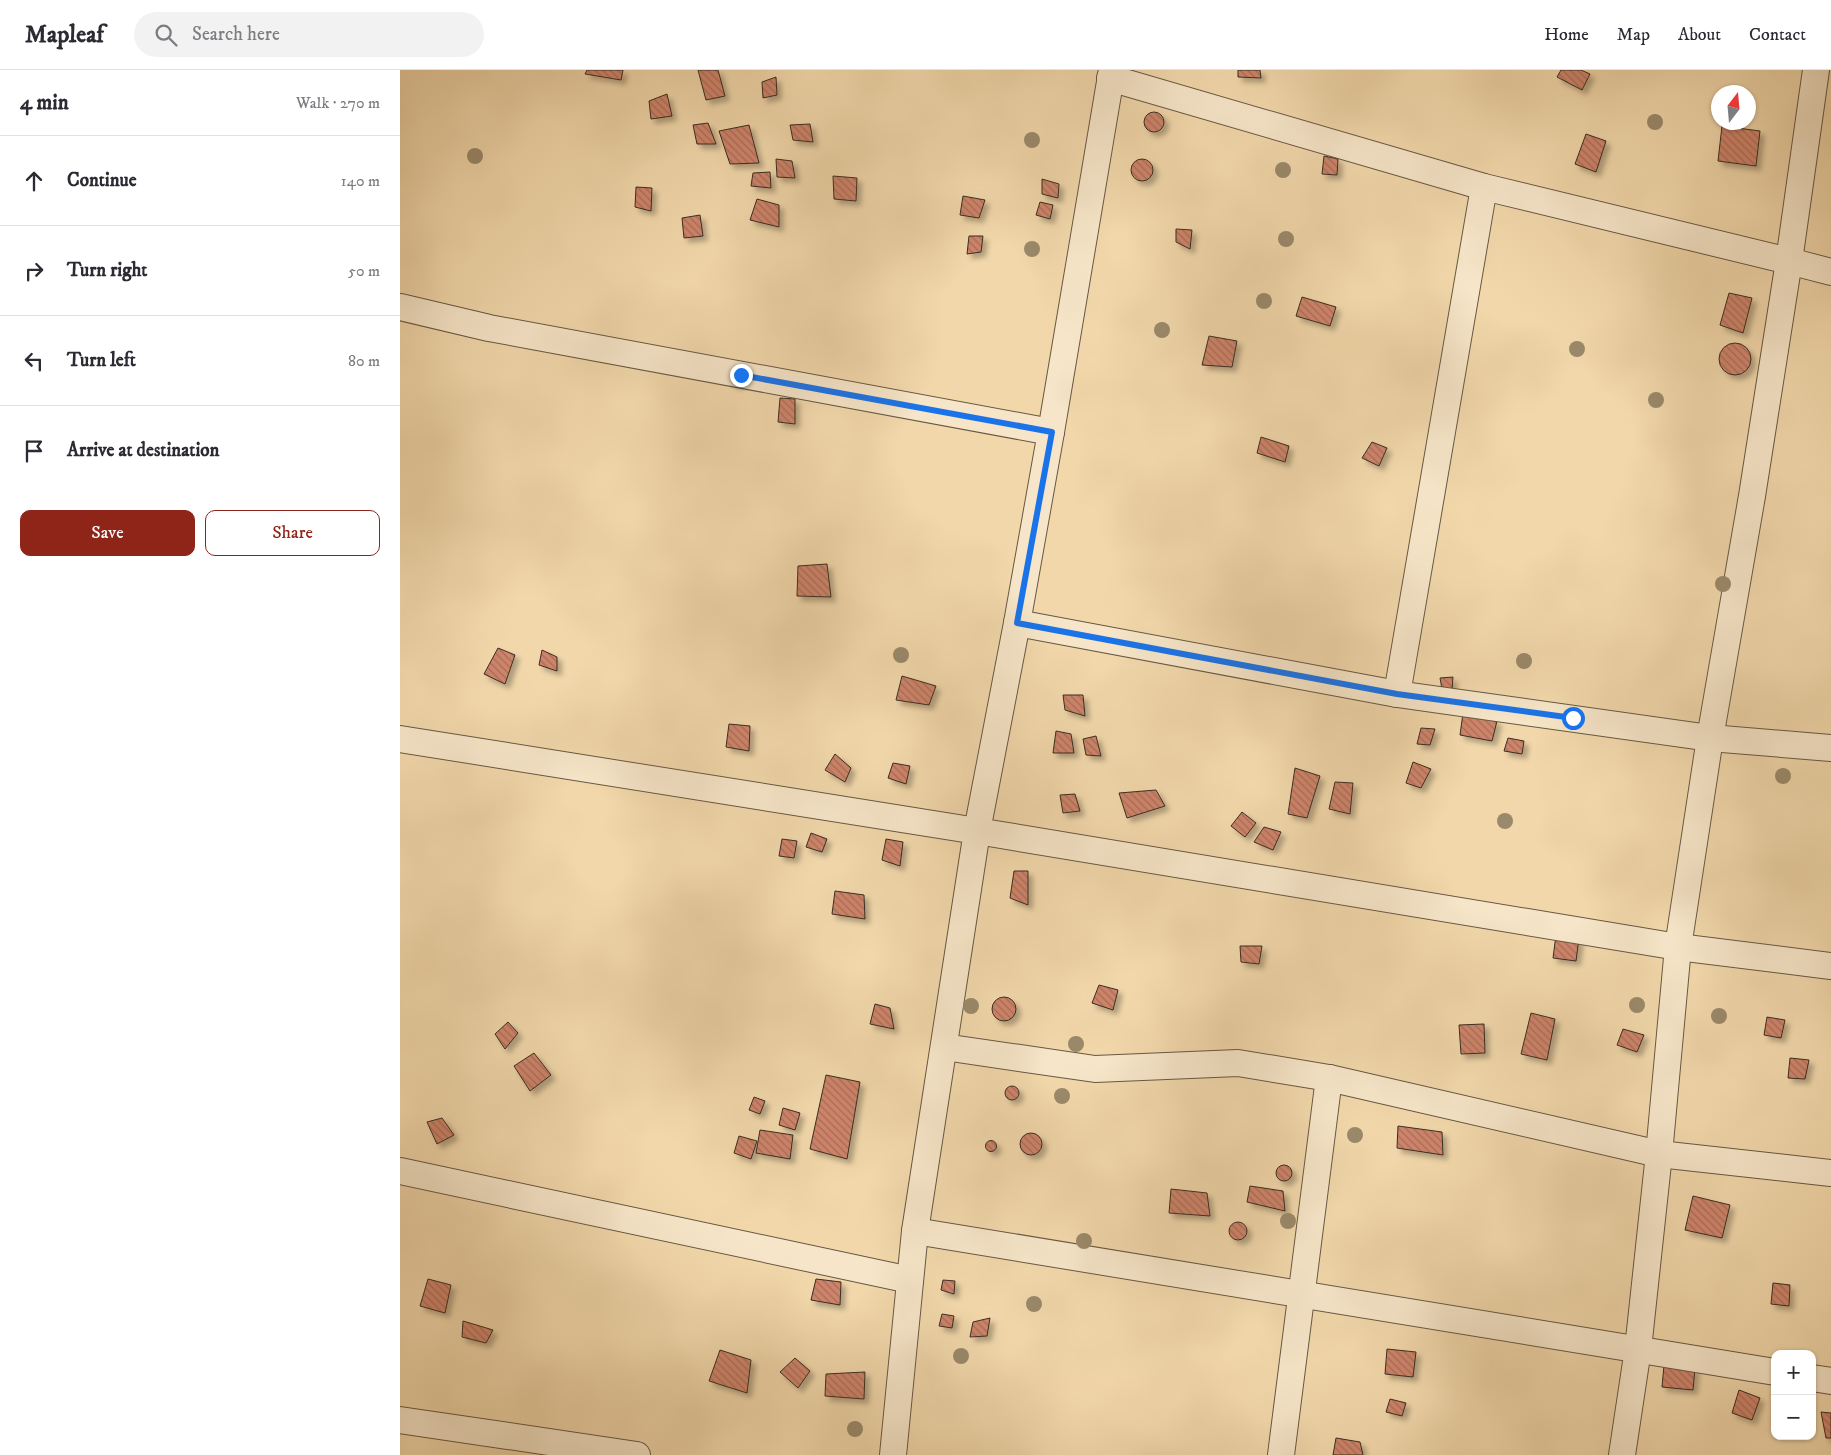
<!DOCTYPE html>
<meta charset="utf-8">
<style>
body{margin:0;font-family:"IM FELL DW Pica",serif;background:#f2f2f3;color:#2b2b33}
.controls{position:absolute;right:15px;bottom:15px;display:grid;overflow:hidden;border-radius:10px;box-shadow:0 1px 4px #0004}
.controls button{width:45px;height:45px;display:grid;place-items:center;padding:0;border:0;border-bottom:1px solid #e1e1e2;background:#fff;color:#2b2b33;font:25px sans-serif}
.compass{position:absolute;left:1311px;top:15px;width:45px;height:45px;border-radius:50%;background:#fff;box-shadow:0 1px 4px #0004;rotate:16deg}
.stop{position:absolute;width:15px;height:15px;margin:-11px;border:4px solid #1a73e8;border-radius:50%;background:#fff}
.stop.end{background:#1a73e8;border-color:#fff;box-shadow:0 1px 5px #0008}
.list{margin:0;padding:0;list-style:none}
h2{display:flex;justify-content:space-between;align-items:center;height:65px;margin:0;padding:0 20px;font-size:21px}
h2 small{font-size:16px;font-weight:400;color:#7c7c81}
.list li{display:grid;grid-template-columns:32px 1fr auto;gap:15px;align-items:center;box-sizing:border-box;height:90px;padding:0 20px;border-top:1px solid #e1e1e2}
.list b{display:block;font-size:19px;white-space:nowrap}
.list em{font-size:16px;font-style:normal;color:#7c7c81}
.actions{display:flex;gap:10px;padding:15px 20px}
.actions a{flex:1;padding:11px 0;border:1px solid #8f2418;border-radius:10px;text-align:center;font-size:18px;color:#8f2418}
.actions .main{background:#8f2418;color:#fff}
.icon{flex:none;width:28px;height:28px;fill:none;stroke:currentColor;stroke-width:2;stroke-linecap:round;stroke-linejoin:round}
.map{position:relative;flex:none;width:1431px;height:1385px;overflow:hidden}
header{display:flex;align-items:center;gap:30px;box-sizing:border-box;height:70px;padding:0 25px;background:#fff;border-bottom:1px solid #e1e1e2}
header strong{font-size:24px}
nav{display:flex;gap:28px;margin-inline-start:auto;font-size:18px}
.search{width:350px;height:45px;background:#f2f2f3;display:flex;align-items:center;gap:12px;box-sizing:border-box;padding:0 18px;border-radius:28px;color:#7c7c81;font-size:19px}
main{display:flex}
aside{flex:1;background:#fff}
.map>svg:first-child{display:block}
</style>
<header>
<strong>Mapleaf</strong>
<div class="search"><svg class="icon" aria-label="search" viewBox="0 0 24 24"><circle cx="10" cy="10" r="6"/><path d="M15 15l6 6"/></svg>Search here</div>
<nav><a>Home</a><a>Map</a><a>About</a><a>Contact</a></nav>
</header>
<main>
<aside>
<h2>4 min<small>Walk · 270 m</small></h2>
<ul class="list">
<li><svg class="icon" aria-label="ahead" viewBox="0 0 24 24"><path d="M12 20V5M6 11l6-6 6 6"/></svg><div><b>Continue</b></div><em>140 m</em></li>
<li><svg class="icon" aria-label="right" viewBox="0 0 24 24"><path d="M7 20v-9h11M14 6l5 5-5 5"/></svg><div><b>Turn right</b></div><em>50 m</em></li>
<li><svg class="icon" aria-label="left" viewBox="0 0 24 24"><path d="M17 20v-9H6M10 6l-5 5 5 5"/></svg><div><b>Turn left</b></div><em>80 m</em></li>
<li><svg class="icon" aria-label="arrive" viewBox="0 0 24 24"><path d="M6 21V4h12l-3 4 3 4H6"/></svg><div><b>Arrive at destination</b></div></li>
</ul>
<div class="actions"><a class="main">Save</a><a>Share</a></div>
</aside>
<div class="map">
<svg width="1431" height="1385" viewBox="0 0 1431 1385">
<defs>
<pattern id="building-back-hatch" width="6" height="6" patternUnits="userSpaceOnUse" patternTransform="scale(1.25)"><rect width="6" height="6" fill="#ce846b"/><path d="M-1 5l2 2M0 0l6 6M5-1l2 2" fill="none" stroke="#a86c58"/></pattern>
<filter id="shadow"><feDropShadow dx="4.5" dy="4.5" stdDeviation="2.5" flood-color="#0004"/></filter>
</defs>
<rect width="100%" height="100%" fill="#f1d7aa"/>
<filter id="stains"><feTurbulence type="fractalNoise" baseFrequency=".004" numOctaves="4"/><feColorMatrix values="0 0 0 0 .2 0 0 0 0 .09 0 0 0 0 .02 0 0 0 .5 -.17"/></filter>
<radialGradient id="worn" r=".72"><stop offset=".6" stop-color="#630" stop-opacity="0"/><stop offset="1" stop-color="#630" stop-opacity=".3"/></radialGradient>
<!-- building -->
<g fill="url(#building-back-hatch)" stroke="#392d20" filter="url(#shadow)">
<path d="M 187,0 L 223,0 L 221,10 L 185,4 Z"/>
<path d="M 298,0 L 318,0 L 325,26 L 306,30 Z"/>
<path d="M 838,0 L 860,0 L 861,8 L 838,7 Z"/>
<path d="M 1161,0 L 1181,0 L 1190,4 L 1182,20 L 1157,7 Z"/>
<path d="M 376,7 L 377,25 L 363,28 L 362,12 Z"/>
<path d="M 267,24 L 272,46 L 251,49 L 249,31 Z"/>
<circle cx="754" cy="52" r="10"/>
<path d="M 308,53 L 316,74 L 297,74 L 293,55 Z"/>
<path d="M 410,54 L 413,72 L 393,70 L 390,55 Z"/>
<path d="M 349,55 L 359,93 L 330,94 L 319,61 Z"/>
<path d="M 1322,56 L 1360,61 L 1356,96 L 1318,91 Z"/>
<path d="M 1186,64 L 1206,71 L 1196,102 L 1175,94 Z"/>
<path d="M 924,86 L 938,89 L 937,105 L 922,104 Z"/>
<circle cx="742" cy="100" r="11"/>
<path d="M 376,89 L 392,91 L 395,108 L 377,107 Z"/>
<path d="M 370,102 L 371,118 L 351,116 L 353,103 Z"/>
<path d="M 433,106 L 457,108 L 456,131 L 434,129 Z"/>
<path d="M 642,109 L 659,114 L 658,128 L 642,124 Z"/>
<path d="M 236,117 L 252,118 L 251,141 L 235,137 Z"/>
<path d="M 563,126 L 585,130 L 579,148 L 560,145 Z"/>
<path d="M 357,129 L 379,135 L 379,157 L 350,150 Z"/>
<path d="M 640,132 L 653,135 L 650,149 L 636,145 Z"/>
<path d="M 300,145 L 303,166 L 284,168 L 282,148 Z"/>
<path d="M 776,159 L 792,160 L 790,179 L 776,172 Z"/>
<path d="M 569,166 L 583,166 L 581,182 L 567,184 Z"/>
<path d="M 1329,223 L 1352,228 L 1343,263 L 1320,255 Z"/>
<path d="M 902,227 L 936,237 L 930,256 L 896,246 Z"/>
<path d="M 809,266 L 837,271 L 832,297 L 802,295 Z"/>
<circle cx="1335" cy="289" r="16"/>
<path d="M 380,328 L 395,329 L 395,354 L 378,352 Z"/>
<path d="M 861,367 L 889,376 L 885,392 L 857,383 Z"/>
<path d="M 972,372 L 987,378 L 979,396 L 962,388 Z"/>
<path d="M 427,494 L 431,527 L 397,526 L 398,496 Z"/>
<path d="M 98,578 L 115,585 L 105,614 L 84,604 Z"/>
<path d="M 142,580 L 157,587 L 157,601 L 139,595 Z"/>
<path d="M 502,606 L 536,616 L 529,635 L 496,630 Z"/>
<path d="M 1053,607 L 1052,619 L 1042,619 L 1040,608 Z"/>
<path d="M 663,625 L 683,625 L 685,646 L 665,640 Z"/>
<path d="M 1063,643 L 1097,651 L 1092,671 L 1060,665 Z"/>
<path d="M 329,654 L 350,656 L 349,681 L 326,677 Z"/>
<path d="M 1021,658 L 1035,659 L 1030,675 L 1017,674 Z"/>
<path d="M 656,661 L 671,664 L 674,683 L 653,683 Z"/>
<path d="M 696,666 L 701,686 L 686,685 L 683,669 Z"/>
<path d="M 1108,668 L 1124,671 L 1122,684 L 1104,681 Z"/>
<path d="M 435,684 L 451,698 L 445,712 L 425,700 Z"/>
<path d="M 1013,692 L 1031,699 L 1021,718 L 1006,713 Z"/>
<path d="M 493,693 L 510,696 L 506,714 L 488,708 Z"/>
<path d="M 895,698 L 920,706 L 907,748 L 888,744 Z"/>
<path d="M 935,712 L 953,713 L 950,744 L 929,739 Z"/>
<path d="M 756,720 L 765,736 L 727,748 L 719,723 Z"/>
<path d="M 675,724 L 680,741 L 663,743 L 660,725 Z"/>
<path d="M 842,742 L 856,753 L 845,767 L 831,756 Z"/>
<path d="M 864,757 L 881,762 L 873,780 L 854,772 Z"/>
<path d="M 411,763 L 427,769 L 422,782 L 406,777 Z"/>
<path d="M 382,769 L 397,771 L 394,788 L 379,786 Z"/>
<path d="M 486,769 L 503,772 L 500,796 L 482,790 Z"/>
<path d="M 614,801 L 628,801 L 628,835 L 610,828 Z"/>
<path d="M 435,821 L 464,825 L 465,849 L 432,844 Z"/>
<path d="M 1156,865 L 1179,868 L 1176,891 L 1153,888 Z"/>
<path d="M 840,876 L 862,876 L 859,894 L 841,892 Z"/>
<path d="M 699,915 L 718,920 L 713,940 L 692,933 Z"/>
<circle cx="604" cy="939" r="12"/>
<path d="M 475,934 L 490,938 L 494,959 L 470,954 Z"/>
<path d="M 1131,943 L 1155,949 L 1147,990 L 1121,984 Z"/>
<path d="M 1367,947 L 1385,950 L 1381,968 L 1364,965 Z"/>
<path d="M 108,952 L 118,963 L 105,979 L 95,964 Z"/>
<path d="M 1084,954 L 1085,983 L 1061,984 L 1059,955 Z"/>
<path d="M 1223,959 L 1244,965 L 1237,982 L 1217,975 Z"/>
<path d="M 134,983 L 151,1005 L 130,1021 L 114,996 Z"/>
<path d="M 1390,988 L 1409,990 L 1405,1009 L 1388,1008 Z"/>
<path d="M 426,1005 L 460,1012 L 447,1089 L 410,1079 Z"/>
<circle cx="612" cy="1023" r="7"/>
<path d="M 354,1027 L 365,1031 L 360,1044 L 349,1040 Z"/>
<path d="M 383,1038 L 400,1043 L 395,1060 L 379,1055 Z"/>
<path d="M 42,1048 L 54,1065 L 37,1074 L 27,1052 Z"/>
<path d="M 998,1056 L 1042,1062 L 1043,1085 L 997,1078 Z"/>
<path d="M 360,1060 L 393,1065 L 390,1089 L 356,1083 Z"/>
<circle cx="631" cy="1074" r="11"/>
<path d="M 339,1066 L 357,1071 L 351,1089 L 334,1083 Z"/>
<circle cx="591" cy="1076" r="5.5"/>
<circle cx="884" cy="1103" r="8"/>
<path d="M 850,1116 L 883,1121 L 885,1141 L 847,1132 Z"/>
<path d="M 771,1119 L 807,1123 L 810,1146 L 769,1143 Z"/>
<path d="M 1293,1126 L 1330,1135 L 1322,1168 L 1285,1160 Z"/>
<circle cx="838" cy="1161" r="9"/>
<path d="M 28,1209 L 51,1215 L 45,1243 L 20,1236 Z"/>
<path d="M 416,1209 L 441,1212 L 440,1235 L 411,1230 Z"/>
<path d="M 543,1210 L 555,1211 L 554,1224 L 541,1220 Z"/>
<path d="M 1373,1213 L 1390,1215 L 1389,1236 L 1371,1234 Z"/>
<path d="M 542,1244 L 554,1246 L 552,1258 L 539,1256 Z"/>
<path d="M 590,1248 L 587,1266 L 570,1267 L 573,1252 Z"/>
<path d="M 63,1251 L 93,1260 L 86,1273 L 62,1267 Z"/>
<path d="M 987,1279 L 1016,1282 L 1013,1307 L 985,1304 Z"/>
<path d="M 320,1280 L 351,1290 L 347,1323 L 309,1311 Z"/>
<path d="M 395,1288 L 410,1301 L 398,1318 L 380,1302 Z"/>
<path d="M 1264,1295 L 1295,1298 L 1293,1320 L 1262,1317 Z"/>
<path d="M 465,1302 L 464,1329 L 425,1326 L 426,1304 Z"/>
<path d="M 1339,1320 L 1360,1328 L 1352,1350 L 1332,1343 Z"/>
<path d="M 990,1329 L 1006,1333 L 1002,1346 L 986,1342 Z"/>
<path d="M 1421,1342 L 1431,1343 L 1431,1368 L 1426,1368 Z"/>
<path d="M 936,1368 L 960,1372 L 963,1385 L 933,1385 Z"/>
</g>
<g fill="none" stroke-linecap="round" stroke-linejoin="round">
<defs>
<g id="street">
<path d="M 710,8 L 1084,117 L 1389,191 L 1431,202"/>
<path d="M 0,237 L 89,258 L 651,362"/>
<path d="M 617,553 L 997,624 L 1310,668 L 1431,678"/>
<path d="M 997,624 L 1084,117"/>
<path d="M 0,669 L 577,761 L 1278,877 L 1431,896"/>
<path d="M 544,977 L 695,999 L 838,993 L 929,1008 L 1259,1084 L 1431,1103"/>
<path d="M 0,1101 L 510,1210"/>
<path d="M 515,1161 L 1375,1302"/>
<path d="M 1412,1308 L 1431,1311"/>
<path d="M 0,1350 L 237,1385"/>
<path d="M 493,1385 L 515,1161 L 577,761 L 617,553 L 651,362 L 712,0"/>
<path d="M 881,1385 L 929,1008"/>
<path d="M 1222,1385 L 1238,1279 L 1259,1084 L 1278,877 L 1310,668 L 1352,426 L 1389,191 L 1416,0"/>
</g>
</defs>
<!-- street casing -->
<use href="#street" stroke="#675842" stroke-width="28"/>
<!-- street -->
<use href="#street" stroke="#f6e5c8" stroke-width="26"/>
</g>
<!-- trees -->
<g fill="#9a896a">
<circle cx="1255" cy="52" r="8"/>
<circle cx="632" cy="70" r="8"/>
<circle cx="75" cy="86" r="8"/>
<circle cx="883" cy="100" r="8"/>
<circle cx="886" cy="169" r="8"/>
<circle cx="632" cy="179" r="8"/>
<circle cx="864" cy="231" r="8"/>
<circle cx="762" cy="260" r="8"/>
<circle cx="1177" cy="279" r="8"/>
<circle cx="1256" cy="330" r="8"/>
<circle cx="1323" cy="514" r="8"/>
<circle cx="501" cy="585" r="8"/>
<circle cx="1124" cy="591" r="8"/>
<circle cx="1383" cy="706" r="8"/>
<circle cx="1105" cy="751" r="8"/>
<circle cx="1237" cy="935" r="8"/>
<circle cx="571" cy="936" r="8"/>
<circle cx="1319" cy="946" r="8"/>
<circle cx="676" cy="974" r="8"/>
<circle cx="662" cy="1026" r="8"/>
<circle cx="955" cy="1065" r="8"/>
<circle cx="888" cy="1151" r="8"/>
<circle cx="684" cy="1171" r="8"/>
<circle cx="634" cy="1234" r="8"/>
<circle cx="561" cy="1286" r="8"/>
<circle cx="455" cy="1359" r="8"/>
</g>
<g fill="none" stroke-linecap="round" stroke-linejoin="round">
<!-- route -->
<path stroke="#1a73e8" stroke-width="6" d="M 341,305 L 652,362 L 617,553 L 997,624 L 1173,648"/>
</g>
<rect width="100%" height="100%" filter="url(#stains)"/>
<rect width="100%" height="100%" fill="url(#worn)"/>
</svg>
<div class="controls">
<button>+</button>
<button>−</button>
</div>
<svg class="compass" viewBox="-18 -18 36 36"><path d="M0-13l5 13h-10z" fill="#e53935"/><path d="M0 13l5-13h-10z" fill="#7c7c81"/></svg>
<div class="stop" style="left:1173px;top:648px"></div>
<div class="stop end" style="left:341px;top:305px"></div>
</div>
</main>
